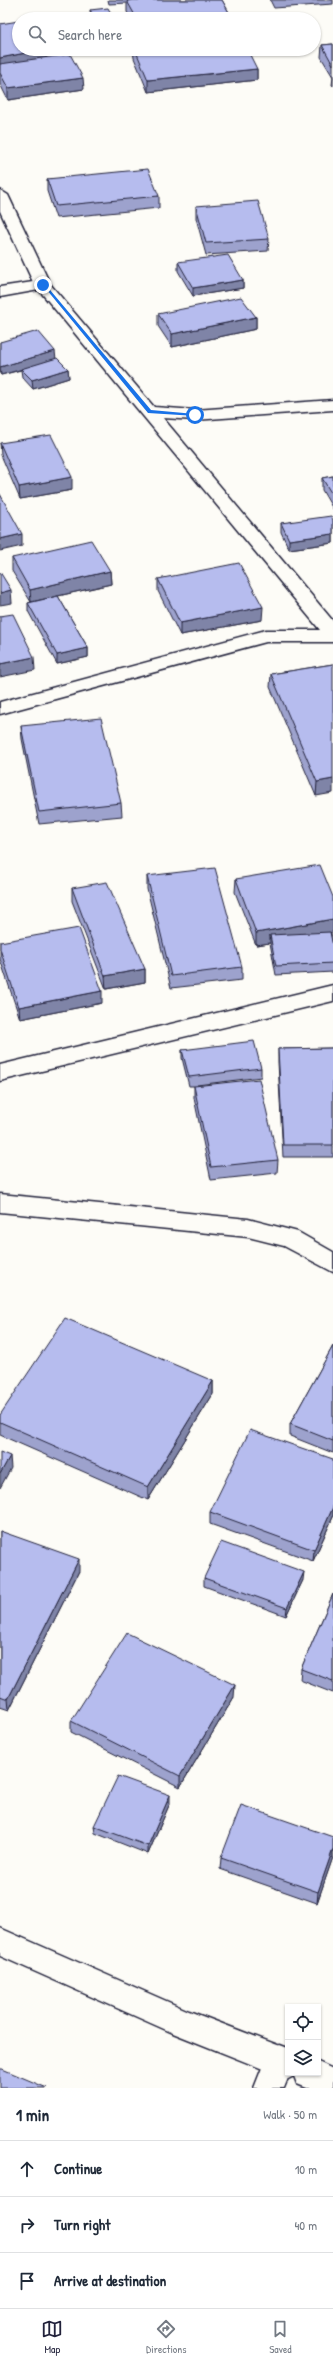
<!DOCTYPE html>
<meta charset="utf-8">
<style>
body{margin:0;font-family:"Patrick Hand",sans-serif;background:#f6f6f7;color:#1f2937}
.controls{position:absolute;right:12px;bottom:12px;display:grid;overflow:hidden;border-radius:0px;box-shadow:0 1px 3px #0004}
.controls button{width:36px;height:36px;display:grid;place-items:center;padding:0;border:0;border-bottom:1px solid #e0e1e3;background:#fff;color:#1f2937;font:20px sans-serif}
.stop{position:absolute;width:12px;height:12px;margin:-9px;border:3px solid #1a73e8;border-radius:50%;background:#fff}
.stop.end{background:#1a73e8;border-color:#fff;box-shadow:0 1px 4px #0008}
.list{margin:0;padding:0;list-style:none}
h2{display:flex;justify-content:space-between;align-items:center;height:52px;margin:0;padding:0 16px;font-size:17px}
h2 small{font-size:13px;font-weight:400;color:#747a83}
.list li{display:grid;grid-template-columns:26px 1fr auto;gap:12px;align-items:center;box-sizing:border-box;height:56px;padding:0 16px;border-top:1px solid #e0e1e3}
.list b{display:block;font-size:15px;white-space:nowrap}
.list em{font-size:13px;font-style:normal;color:#747a83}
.icon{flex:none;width:22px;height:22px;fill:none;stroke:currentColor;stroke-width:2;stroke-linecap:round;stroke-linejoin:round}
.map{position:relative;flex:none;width:333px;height:2088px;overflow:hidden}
.search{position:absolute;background:#fff;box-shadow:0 1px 3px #0004;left:12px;right:12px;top:12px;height:44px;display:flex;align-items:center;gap:10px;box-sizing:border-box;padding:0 14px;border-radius:22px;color:#747a83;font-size:15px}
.sheet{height:220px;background:#fff}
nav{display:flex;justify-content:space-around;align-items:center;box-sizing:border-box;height:56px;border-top:1px solid #e0e1e3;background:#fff;font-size:11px;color:#747a83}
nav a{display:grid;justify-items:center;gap:2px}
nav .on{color:#22223b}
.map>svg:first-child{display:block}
</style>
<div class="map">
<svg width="333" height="2088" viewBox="0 0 333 2088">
<rect width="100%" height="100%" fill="#fdfcf7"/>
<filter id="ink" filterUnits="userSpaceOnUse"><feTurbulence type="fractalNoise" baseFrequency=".025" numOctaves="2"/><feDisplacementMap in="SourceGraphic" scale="8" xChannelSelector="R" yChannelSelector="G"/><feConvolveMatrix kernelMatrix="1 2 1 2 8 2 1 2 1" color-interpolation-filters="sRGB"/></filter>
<g filter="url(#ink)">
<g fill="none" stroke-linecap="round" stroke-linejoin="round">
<defs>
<g id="minor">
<path d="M 0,190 L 8,195 L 50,284 L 154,407 L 195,410 L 333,400 L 333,410 L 195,420 L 163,418 L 333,621 L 333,642 L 266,642 L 0,714 L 0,702 L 266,630 L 320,630 L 39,290 L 0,297 L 0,287 L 33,282 L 0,211 Z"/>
<path d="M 333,985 L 333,1001 L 0,1081 L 0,1065 Z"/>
<path d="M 0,1194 L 248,1219 L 298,1232 L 333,1252 L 333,1272 L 284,1246 L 248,1237 L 0,1212 Z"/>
<path d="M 280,2045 L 288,2048 L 288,2073 L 290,2073 L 284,2088 L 254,2088 L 269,2050 Z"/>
</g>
<path id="secondary" d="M 0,1928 L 189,2011 L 288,2049 L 288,2073 L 318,2073 L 318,2062 L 333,2069 L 333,2088 L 307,2088 L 297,2084 L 294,2076 L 288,2079 L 173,2033 L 0,1956 Z"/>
</defs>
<!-- minor casing -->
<use href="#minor" stroke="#22223b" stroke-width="3"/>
<!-- secondary casing -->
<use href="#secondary" stroke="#22223b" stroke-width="3"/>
<!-- minor -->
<use href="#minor" fill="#fdfcf7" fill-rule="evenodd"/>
<!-- secondary -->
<use href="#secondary" fill="#fdfcf7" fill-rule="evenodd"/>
</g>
<!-- wall -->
<g fill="#9da2cd" stroke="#22223b">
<path d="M 108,0 L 222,0 L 231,16 L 231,19 L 131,19 L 127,12 L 127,3 L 109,4 Z"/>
<path d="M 270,0 L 333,0 L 333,4 L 274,8 Z"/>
<path d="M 90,10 L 114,19 L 91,19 Z"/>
<path d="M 0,24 L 47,58 L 84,89 L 8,100 L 0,84 Z"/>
<path d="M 333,44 L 333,86 L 332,85 L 333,77 L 321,57 L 322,45 Z"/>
<path d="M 133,49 L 235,49 L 236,52 L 257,69 L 257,80 L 148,92 L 134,58 Z"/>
<path d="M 47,179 L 159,196 L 159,208 L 56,218 L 47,191 Z"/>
<path d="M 196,206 L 269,239 L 268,251 L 206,255 L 196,218 Z"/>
<path d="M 178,262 L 243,280 L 243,288 L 193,296 L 178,271 Z"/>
<path d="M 158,314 L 256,317 L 256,329 L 172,347 L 158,326 Z"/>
<path d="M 0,342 L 56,359 L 68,369 L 69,378 L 33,389 L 22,377 L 21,370 L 1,375 L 0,374 Z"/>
<path d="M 0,443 L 72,490 L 20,499 L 1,455 Z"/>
<path d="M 333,476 L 333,509 L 322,490 L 322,478 Z"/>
<path d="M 333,520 L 333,543 L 289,549 L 281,532 L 281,523 Z"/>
<path d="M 12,558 L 110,571 L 111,584 L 58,596 L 88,648 L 88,657 L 57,664 L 28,611 L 28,603 L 31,602 L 12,571 Z"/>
<path d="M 158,579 L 262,620 L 180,635 L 158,591 Z"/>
<path d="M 333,664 L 316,796 L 270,687 L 271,674 Z"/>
<path d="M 21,726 L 121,803 L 122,816 L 39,824 L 22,739 Z"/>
<path d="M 147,876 L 242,967 L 242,980 L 171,988 L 147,889 Z"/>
<path d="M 236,879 L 331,932 L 333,946 L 333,972 L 276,975 L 270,943 L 256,945 L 235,892 Z"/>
<path d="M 72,888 L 145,969 L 145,982 L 106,989 L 72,901 Z"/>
<path d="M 0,942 L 102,1003 L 20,1019 L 0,959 Z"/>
<path d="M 333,1048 L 333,1157 L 283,1157 L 278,1062 L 278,1049 Z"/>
<path d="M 182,1050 L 261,1068 L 261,1077 L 197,1085 L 278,1160 L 277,1173 L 211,1180 L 194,1098 L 194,1086 L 189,1086 L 182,1058 Z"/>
<path d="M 333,1346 L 333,1453 L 290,1436 L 290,1424 Z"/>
<path d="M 213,1381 L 213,1394 L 148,1500 L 0,1435 L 0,1415 Z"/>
<path d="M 333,1459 L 333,1517 L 313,1561 L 210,1524 L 210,1512 Z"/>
<path d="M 0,1531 L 79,1571 L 9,1710 L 0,1707 Z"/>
<path d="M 204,1578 L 303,1580 L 286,1616 L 204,1586 Z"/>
<path d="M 333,1594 L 333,1693 L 300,1680 L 301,1669 Z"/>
<path d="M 234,1697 L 180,1787 L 71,1732 L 71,1721 Z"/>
<path d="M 170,1803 L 148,1854 L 95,1833 L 94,1826 Z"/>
<path d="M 333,1837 L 333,1857 L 317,1903 L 220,1869 L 221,1858 Z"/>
</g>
<!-- shaded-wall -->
<g fill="#7f84a7" stroke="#22223b">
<path d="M 231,16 L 231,19 L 202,19 Z"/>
<path d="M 46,49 L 47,61 L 0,70 L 0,58 Z"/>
<path d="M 257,69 L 257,80 L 148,92 L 148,80 Z"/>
<path d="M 83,78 L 84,89 L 8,100 L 8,88 Z"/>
<path d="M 243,280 L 243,288 L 193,296 L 193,288 Z"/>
<path d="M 256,317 L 256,329 L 172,347 L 172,334 Z"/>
<path d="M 55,351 L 56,360 L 1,375 L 0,367 Z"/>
<path d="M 68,369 L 69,378 L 33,389 L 32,380 Z"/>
<path d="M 72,477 L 72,490 L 20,499 L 19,487 Z"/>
<path d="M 22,534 L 22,546 L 0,551 L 0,539 Z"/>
<path d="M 333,534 L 333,543 L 289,549 L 289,540 Z"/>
<path d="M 110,571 L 111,584 L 31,602 L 30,590 Z"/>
<path d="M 11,590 L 12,603 L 0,605 L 0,593 Z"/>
<path d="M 263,607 L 262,620 L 180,635 L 180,623 Z"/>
<path d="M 88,648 L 88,657 L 57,664 L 57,655 Z"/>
<path d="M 34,657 L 35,670 L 0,677 L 0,664 Z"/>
<path d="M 333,779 L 333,793 L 316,796 L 317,782 Z"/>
<path d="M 333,919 L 333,932 L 272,942 L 270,935 L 270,943 L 256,945 L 256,933 Z"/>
<path d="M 145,969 L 145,982 L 106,989 L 105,976 Z"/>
<path d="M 102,991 L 102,1003 L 20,1019 L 19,1007 Z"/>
<path d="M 213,1381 L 213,1394 L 148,1500 L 148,1487 Z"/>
<path d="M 10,1456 L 11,1468 L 0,1488 L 0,1474 Z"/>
<path d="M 333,1507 L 333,1517 L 313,1561 L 314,1550 Z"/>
<path d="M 79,1559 L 79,1571 L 9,1710 L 8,1699 Z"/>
<path d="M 304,1572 L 303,1580 L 286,1616 L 287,1608 Z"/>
<path d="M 235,1685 L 234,1697 L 180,1787 L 180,1776 Z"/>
<path d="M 170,1795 L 170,1803 L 148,1854 L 148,1846 Z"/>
<path d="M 333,1849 L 333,1857 L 317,1903 L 318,1892 Z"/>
</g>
<!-- building -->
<g fill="#b6bcee" stroke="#22223b">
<path d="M 133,0 L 222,0 L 231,16 L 202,19 L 137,19 L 127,1 Z"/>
<path d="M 108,8 L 114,19 L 95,19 L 90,10 Z"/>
<path d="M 19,21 L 19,49 L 46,49 L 0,58 L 0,24 Z"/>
<path d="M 333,44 L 333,65 L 322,45 Z"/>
<path d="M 135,49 L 235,49 L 236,52 L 248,51 L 257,69 L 148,80 Z"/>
<path d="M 70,54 L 83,78 L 8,88 L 0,73 L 0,64 Z"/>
<path d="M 148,169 L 159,196 L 56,206 L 47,179 Z"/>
<path d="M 258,201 L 269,239 L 206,243 L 196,206 Z"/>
<path d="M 228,255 L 243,280 L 193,288 L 178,262 Z"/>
<path d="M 241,297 L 256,317 L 172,334 L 158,314 Z"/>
<path d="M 38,331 L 55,351 L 0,367 L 0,342 Z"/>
<path d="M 57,358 L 68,369 L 32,380 L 21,369 Z"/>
<path d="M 51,435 L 72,477 L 19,487 L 0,443 Z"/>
<path d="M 333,476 L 333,496 L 322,478 Z"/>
<path d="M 0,494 L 22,534 L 0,539 Z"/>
<path d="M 331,516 L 333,520 L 333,534 L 289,540 L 281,523 Z"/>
<path d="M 91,540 L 110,571 L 30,590 L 12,558 Z"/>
<path d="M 239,563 L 263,607 L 180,623 L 158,579 Z"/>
<path d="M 0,572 L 11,590 L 0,593 Z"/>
<path d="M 58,596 L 88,648 L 57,655 L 28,603 Z"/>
<path d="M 13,614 L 34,657 L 0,664 L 0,616 Z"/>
<path d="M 333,664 L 333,779 L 317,782 L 271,674 Z"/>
<path d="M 101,718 L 121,803 L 39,812 L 21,726 Z"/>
<path d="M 320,865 L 333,897 L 333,919 L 256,933 L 236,879 Z"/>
<path d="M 215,868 L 242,967 L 171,976 L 147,876 Z"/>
<path d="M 107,882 L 145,969 L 105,976 L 72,888 Z"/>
<path d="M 79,928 L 102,991 L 19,1007 L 0,949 L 0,942 Z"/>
<path d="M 330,932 L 333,946 L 333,963 L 276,966 L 270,935 Z"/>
<path d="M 254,1041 L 261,1068 L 189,1077 L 182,1050 Z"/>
<path d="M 333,1048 L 333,1145 L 283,1145 L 278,1049 Z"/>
<path d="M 259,1079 L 278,1160 L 211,1167 L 194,1086 Z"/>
<path d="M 65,1318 L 213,1381 L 148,1487 L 0,1422 L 0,1415 Z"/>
<path d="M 333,1346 L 333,1441 L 290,1424 Z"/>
<path d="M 250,1430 L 333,1459 L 333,1507 L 314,1550 L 210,1512 Z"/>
<path d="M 0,1452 L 10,1456 L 0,1474 Z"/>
<path d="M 0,1531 L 79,1559 L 8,1699 L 0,1696 Z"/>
<path d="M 221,1542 L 304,1572 L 287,1608 L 204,1578 Z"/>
<path d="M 333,1594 L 333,1681 L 301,1669 Z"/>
<path d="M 127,1633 L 235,1685 L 180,1776 L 71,1721 Z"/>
<path d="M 118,1776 L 170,1795 L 148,1846 L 94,1826 Z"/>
<path d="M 241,1805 L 333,1837 L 333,1849 L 318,1892 L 221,1858 Z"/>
<path d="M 0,2068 L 47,2088 L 0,2088 Z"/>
</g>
</g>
<!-- route -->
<path fill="#1a73e8" d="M 42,284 L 45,284 L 151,410 L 195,414 L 196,416 L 148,413 Z"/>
</svg>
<div class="controls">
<button><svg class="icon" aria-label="locate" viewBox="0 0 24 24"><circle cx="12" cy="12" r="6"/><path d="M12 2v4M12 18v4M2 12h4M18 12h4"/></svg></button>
<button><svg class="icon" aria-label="layers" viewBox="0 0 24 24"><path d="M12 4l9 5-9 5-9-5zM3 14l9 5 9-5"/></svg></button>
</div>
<div class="stop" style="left:195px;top:415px"></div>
<div class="stop end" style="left:43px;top:285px"></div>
<div class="search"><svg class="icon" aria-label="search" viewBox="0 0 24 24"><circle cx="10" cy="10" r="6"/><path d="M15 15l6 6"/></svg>Search here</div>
</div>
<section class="sheet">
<h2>1 min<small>Walk · 50 m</small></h2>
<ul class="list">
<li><svg class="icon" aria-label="ahead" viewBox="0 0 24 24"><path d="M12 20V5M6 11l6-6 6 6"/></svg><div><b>Continue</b></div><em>10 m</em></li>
<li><svg class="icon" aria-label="right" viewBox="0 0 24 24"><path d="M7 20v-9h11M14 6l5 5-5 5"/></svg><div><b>Turn right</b></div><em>40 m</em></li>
<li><svg class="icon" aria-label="arrive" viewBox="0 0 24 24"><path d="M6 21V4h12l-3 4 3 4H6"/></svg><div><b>Arrive at destination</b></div></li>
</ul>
</section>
<nav>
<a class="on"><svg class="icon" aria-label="map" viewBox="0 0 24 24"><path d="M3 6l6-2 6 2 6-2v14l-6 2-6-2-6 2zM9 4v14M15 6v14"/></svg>Map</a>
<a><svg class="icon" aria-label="directions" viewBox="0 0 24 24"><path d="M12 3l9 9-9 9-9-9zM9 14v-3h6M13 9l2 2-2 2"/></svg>Directions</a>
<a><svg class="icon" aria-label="saved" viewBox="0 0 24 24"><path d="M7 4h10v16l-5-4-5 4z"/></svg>Saved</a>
</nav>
